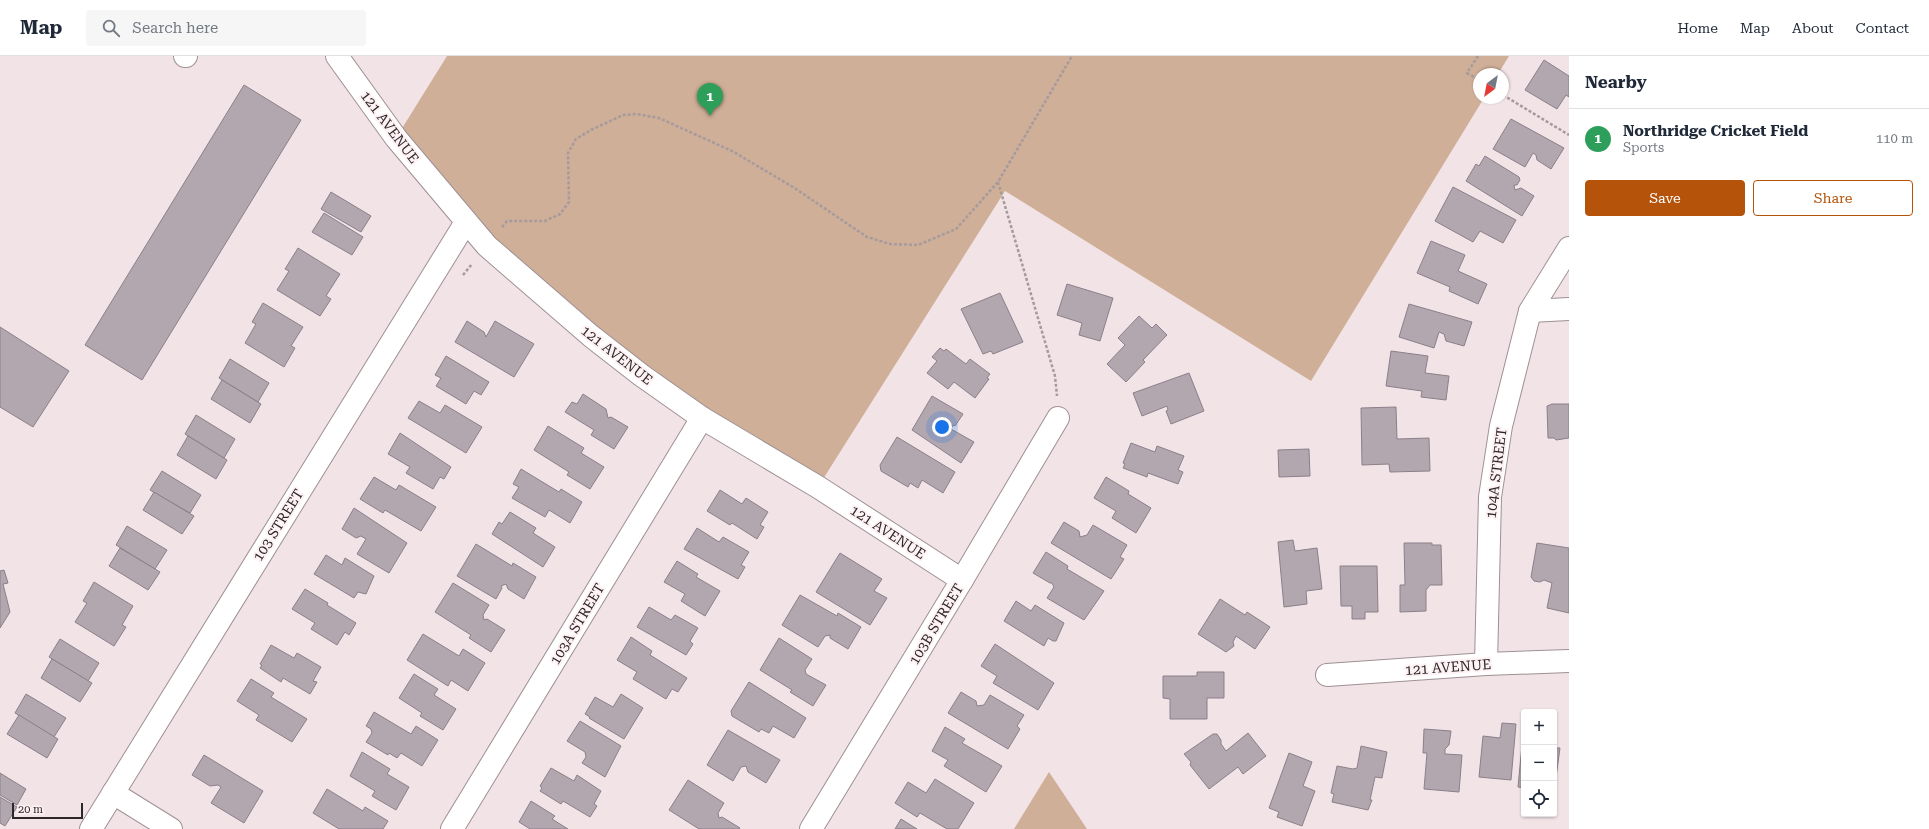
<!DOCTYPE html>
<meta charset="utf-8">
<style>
body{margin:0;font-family:"Roboto Serif",serif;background:#f6f6f7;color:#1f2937}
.controls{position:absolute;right:12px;bottom:12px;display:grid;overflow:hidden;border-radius:4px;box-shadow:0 1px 3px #0004}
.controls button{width:36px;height:36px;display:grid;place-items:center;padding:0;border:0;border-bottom:1px solid #e0e1e3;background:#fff;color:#1f2937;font:20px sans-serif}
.compass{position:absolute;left:1473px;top:12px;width:36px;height:36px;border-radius:50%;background:#fff;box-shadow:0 1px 3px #0004;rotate:212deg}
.scale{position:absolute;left:12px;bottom:10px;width:71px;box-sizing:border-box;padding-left:4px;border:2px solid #2c2728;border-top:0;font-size:11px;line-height:14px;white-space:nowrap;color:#2c2728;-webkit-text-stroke:3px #fef1f4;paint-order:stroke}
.you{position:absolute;left:942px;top:371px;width:14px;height:14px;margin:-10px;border:3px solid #fff;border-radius:50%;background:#1a73e8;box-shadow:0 0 0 6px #1a73e833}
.badge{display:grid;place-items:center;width:26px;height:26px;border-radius:50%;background:#b45309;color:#fff;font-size:13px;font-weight:700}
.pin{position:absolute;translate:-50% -33px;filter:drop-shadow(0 1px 2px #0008)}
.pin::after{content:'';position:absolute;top:21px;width:14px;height:12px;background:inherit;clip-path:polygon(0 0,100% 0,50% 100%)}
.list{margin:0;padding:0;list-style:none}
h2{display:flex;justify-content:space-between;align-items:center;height:52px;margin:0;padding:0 16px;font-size:17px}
h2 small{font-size:13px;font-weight:400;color:#747a83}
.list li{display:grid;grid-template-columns:26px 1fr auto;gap:12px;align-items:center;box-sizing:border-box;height:60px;padding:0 16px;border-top:1px solid #e0e1e3}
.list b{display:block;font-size:15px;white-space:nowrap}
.list p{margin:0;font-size:13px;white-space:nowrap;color:#747a83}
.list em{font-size:13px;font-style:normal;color:#747a83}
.actions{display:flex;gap:8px;padding:12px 16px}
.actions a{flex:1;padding:9px 0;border:1px solid #b45309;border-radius:4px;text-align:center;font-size:14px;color:#b45309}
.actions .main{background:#b45309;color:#fff}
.icon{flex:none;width:22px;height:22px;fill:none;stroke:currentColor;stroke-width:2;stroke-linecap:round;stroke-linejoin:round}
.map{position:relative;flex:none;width:1569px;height:773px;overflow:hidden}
header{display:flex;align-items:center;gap:24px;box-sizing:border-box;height:56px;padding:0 20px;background:#fff;border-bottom:1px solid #e0e1e3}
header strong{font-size:19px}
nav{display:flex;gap:22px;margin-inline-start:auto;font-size:14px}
.search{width:280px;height:36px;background:#f6f6f7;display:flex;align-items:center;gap:10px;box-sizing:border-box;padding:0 14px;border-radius:4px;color:#747a83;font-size:15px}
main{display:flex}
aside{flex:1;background:#fff}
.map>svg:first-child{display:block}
</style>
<header>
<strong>Map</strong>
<div class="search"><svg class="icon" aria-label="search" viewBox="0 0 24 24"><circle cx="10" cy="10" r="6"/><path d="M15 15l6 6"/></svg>Search here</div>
<nav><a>Home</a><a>Map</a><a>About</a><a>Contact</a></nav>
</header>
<main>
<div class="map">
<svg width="1569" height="773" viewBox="0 0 1569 773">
<rect width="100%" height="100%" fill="#f2e3e7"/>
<!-- green -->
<g fill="#d0af98">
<path d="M 447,0 L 1509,0 L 1498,18 L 1479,18 L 1479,42 L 1484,42 L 1311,325 L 1005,135 L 818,431 L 591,280 L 396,82 Z"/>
<path d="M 1049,716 L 1087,773 L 1014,773 Z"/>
</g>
<!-- building -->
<g fill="#b2a6af" stroke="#8b8089">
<path d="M 1544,4 L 1569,20 L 1569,41 L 1566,39 L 1557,53 L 1525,34 Z"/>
<path d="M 244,29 L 301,64 L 142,324 L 85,289 Z"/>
<path d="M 1511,63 L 1564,92 L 1551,113 L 1537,104 L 1536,99 L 1533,97 L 1525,111 L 1493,93 Z"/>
<path d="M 1485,100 L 1519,121 L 1520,124 L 1517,129 L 1514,129 L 1515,134 L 1521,132 L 1534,140 L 1522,160 L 1466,125 L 1476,108 L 1479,110 Z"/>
<path d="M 1453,131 L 1516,164 L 1503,187 L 1480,175 L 1473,186 L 1435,165 Z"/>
<path d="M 331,136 L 371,160 L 361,176 L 321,153 Z"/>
<path d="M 324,157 L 363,181 L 352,199 L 312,176 Z"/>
<path d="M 1431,185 L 1465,199 L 1458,215 L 1487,228 L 1478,248 L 1449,235 L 1450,231 L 1417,217 Z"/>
<path d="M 298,192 L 340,218 L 326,240 L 331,243 L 320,260 L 277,234 L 289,215 L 285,213 Z"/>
<path d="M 1067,228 L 1113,242 L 1100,285 L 1079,279 L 1082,267 L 1057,259 Z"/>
<path d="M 1000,237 L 1023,286 L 993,298 L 991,295 L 983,298 L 961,253 Z"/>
<path d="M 263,247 L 303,271 L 291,290 L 295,292 L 284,311 L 245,287 L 256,268 L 252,266 Z"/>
<path d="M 1409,248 L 1472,266 L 1464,290 L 1446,285 L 1444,278 L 1439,276 L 1434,292 L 1399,281 Z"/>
<path d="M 1139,260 L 1152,272 L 1156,268 L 1167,279 L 1143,304 L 1145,306 L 1126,326 L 1107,308 L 1125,289 L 1118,282 Z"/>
<path d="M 467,265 L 484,276 L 486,281 L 495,265 L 534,288 L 514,321 L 455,286 Z"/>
<path d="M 0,271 L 69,315 L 33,371 L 0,351 Z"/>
<path d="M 940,292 L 944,295 L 946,293 L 966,308 L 970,303 L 990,318 L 987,322 L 989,323 L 975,342 L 954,326 L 948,333 L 927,317 L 937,305 L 932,301 Z"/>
<path d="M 1391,295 L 1428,300 L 1425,317 L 1449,320 L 1446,344 L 1421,341 L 1422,335 L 1386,330 Z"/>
<path d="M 446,300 L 489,326 L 481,339 L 474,335 L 466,348 L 436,330 L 441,322 L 435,319 Z"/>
<path d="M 230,303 L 269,327 L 258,346 L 219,322 Z"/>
<path d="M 1189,317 L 1204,355 L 1171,368 L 1166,355 L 1168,354 L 1167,350 L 1142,360 L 1133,337 Z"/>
<path d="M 222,324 L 261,348 L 250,367 L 211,343 Z"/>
<path d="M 583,338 L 606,353 L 608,362 L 611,361 L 628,371 L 614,393 L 591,379 L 594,374 L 565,356 L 572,346 L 577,348 Z"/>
<path d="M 932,340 L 963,358 L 955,370 L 953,369 L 951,373 L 974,386 L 961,407 L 912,374 Z"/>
<path d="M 419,345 L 440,357 L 445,349 L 482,371 L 466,397 L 408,362 Z"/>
<path d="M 1552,348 L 1569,348 L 1569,382 L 1556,384 L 1554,382 L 1548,382 L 1547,350 Z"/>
<path d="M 1396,351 L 1397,383 L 1429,382 L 1430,415 L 1390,416 L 1389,408 L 1362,409 L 1361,352 Z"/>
<path d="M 196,359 L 235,383 L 224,402 L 185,378 Z"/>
<path d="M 548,370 L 584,392 L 581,397 L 604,411 L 590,433 L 567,419 L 569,416 L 534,394 Z"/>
<path d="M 400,377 L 451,411 L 444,423 L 440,421 L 433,433 L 406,417 L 410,411 L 388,398 Z"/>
<path d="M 188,380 L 227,404 L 216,423 L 177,399 Z"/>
<path d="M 897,381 L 955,416 L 943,437 L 922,424 L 918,432 L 910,427 L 908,431 L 881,415 L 880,409 Z"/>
<path d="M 1131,387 L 1155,396 L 1157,390 L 1184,400 L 1178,414 L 1183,416 L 1178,428 L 1148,417 L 1147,421 L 1123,412 L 1125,408 L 1123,407 Z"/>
<path d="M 1309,393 L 1310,420 L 1279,421 L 1278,394 Z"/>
<path d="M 521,413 L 559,436 L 561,433 L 582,446 L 570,467 L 549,454 L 545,461 L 512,442 L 519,431 L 513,428 Z"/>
<path d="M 162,415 L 201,439 L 190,457 L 150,434 Z"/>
<path d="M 374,421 L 396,434 L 399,429 L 436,451 L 421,475 L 385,454 L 383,457 L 360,443 Z"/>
<path d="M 1106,421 L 1129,435 L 1128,438 L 1151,452 L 1136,477 L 1112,462 L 1116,455 L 1094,442 Z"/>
<path d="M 720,434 L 742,448 L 746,442 L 768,456 L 760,469 L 764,471 L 757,483 L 732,467 L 730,469 L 707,455 Z"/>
<path d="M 154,436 L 194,460 L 182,478 L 143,454 Z"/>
<path d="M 354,452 L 407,487 L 389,517 L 357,498 L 366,483 L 361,480 L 356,482 L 342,473 Z"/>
<path d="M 510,456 L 536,472 L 533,477 L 555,491 L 543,511 L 492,478 L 499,466 L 502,468 Z"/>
<path d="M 1064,466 L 1079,475 L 1080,481 L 1087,479 L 1093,469 L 1127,489 L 1120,501 L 1124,503 L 1111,523 L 1051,487 Z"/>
<path d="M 127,470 L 167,494 L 155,513 L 116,489 Z"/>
<path d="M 697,472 L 719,486 L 723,481 L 749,496 L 741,509 L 745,511 L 738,523 L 684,493 Z"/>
<path d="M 1293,484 L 1295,495 L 1317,492 L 1322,533 L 1306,535 L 1307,548 L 1284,551 L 1278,486 Z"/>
<path d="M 1404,487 L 1432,487 L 1432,489 L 1441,489 L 1442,529 L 1430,529 L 1426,534 L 1426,555 L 1400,556 L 1400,529 L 1405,529 Z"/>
<path d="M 1537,487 L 1569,492 L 1569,557 L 1547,552 L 1552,527 L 1544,524 L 1540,526 L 1534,525 L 1531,521 Z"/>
<path d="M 476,488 L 512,510 L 513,507 L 536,521 L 524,543 L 508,533 L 506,528 L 501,530 L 502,532 L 496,543 L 457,520 Z"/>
<path d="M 120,492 L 160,516 L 148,534 L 109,510 Z"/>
<path d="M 1046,496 L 1068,510 L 1067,513 L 1104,535 L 1084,564 L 1047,542 L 1054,531 L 1052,527 L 1050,527 L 1033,517 Z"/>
<path d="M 840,497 L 882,523 L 874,535 L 887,542 L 870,569 L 816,536 Z"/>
<path d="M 326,499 L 342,509 L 345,502 L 374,520 L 366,538 L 358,536 L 354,542 L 314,518 Z"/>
<path d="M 677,505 L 698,518 L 696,521 L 720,535 L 705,560 L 681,545 L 685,538 L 664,526 Z"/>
<path d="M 1340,510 L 1377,510 L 1378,556 L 1365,556 L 1365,563 L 1352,563 L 1352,550 L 1341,550 Z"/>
<path d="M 4,514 L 8,527 L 3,528 L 10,556 L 0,572 L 0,515 Z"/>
<path d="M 94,526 L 133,550 L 122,569 L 126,571 L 114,590 L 75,566 L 87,547 L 83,545 Z"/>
<path d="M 453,527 L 489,549 L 483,559 L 484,564 L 487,563 L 505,574 L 491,596 L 469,582 L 471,579 L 435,556 Z"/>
<path d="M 305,533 L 328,547 L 327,549 L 356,567 L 349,579 L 345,576 L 337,589 L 311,573 L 315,567 L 292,553 Z"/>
<path d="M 800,539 L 837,560 L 838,557 L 861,571 L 848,593 L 830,582 L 830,579 L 825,580 L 818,591 L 782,569 Z"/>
<path d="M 1220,543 L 1245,559 L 1247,556 L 1270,571 L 1255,593 L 1236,580 L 1233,586 L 1234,590 L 1226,596 L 1198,578 Z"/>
<path d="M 1016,545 L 1031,555 L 1035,549 L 1064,567 L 1056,585 L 1053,585 L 1048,582 L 1044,590 L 1004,565 Z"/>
<path d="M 649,551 L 671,564 L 675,559 L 698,572 L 690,585 L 693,588 L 686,599 L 637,571 Z"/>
<path d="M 423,578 L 459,600 L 463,593 L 485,607 L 468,635 L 451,624 L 448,630 L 407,604 Z"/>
<path d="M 631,581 L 652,595 L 650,599 L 687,622 L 678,636 L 672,633 L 666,643 L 633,623 L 637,616 L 617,604 Z"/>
<path d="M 779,582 L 812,603 L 805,614 L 806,618 L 826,629 L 813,650 L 790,636 L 792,634 L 760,614 Z"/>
<path d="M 60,583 L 99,607 L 88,625 L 49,601 Z"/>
<path d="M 995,588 L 1054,627 L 1038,654 L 993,627 L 997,620 L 981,610 Z"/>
<path d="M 271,589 L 294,602 L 297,597 L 321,611 L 313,625 L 317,626 L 310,638 L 283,622 L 281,626 L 260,612 L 262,609 L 260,608 Z"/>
<path d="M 52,603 L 92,627 L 80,646 L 41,622 Z"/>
<path d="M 1197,616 L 1224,616 L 1224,642 L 1207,642 L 1207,663 L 1170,663 L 1170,643 L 1163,642 L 1163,620 L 1197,620 Z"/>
<path d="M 414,618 L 438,633 L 434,639 L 456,653 L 443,674 L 420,660 L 422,657 L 399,642 Z"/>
<path d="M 251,623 L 274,637 L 271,641 L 307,663 L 292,686 L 256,664 L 259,659 L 237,645 Z"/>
<path d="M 749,626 L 806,662 L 794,682 L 773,670 L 769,677 L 761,673 L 759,676 L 732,660 L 731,655 Z"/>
<path d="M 961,636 L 976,645 L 977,650 L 984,649 L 990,639 L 1024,659 L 1017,670 L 1020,673 L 1008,693 L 948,657 Z"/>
<path d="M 26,638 L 66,662 L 54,681 L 15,657 Z"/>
<path d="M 621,638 L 643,652 L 624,683 L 589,662 L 590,661 L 585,658 L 595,641 L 613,651 Z"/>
<path d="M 374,656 L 411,678 L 416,670 L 438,684 L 422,710 L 401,697 L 397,702 L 389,697 L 388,699 L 366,686 L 372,677 L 371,673 L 366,670 Z"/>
<path d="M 19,659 L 58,683 L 47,702 L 7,678 Z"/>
<path d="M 580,665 L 621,690 L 605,721 L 582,707 L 586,701 L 585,696 L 567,685 Z"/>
<path d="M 1502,667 L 1516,668 L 1511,724 L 1479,721 L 1483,680 L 1500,682 Z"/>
<path d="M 1524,668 L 1524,732 L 1518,731 Z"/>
<path d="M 945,671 L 965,683 L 962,687 L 1002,710 L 986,736 L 944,710 L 948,704 L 932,695 Z"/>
<path d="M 1424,673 L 1451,675 L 1449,689 L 1445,693 L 1445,698 L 1462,699 L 1459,736 L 1424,733 L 1427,697 L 1423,697 Z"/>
<path d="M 728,674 L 780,704 L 766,727 L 748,716 L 746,710 L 741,711 L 733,725 L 707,709 Z"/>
<path d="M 1248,677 L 1266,700 L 1243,718 L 1238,711 L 1209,733 L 1190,709 L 1191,706 L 1184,698 L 1213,678 L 1217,678 L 1221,684 L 1221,688 L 1226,695 Z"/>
<path d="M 1361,690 L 1387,696 L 1382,722 L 1375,721 L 1370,744 L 1372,744 L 1368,754 L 1332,746 L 1334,738 L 1331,737 L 1337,710 L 1353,713 L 1357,712 Z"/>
<path d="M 1554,692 L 1560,692 L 1554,736 Z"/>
<path d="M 362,696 L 390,713 L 387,718 L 409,731 L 396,754 L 372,740 L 375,735 L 350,720 Z"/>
<path d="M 1289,697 L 1312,706 L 1303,730 L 1315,735 L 1302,770 L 1277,761 L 1279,756 L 1269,752 Z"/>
<path d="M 204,699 L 263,735 L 244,767 L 211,747 L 221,731 L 218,729 L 210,730 L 192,719 Z"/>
<path d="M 551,712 L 574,725 L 577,719 L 601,735 L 594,748 L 597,750 L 590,761 L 563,745 L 561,748 L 540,735 L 542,732 L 540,730 Z"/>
<path d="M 0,717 L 26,733 L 17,749 L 0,739 Z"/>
<path d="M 935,723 L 974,747 L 958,773 L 947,773 L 920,757 L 917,761 L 895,747 L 908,726 L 926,737 Z"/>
<path d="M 688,724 L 724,747 L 718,757 L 719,762 L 722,761 L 740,772 L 739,773 L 699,773 L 669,754 Z"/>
<path d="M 327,733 L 363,755 L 365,751 L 388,765 L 383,773 L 339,773 L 313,757 Z"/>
<path d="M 0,741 L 17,751 L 5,770 L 0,767 Z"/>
<path d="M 531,745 L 555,760 L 552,763 L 568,773 L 530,773 L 519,766 Z"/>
<path d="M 901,763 L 917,773 L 895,773 Z"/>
</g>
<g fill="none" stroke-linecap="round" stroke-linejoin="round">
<defs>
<g id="minor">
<path d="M 185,0 L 186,0"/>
<path d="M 337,0 L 396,82 L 487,190 L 591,280 L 641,319 L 702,362 L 818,431 L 962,524"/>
<path d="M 1530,255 L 1569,253"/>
<path d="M 1486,608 L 1490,441 L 1501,370 L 1530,255 L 1569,192"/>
<path d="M 1327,619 L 1486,608 L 1569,605"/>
<path d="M 113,737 L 171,773"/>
<path d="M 91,773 L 466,166"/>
<path d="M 452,773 L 702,362"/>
<path d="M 811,773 L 962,524 L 1058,362"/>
</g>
</defs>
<!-- minor casing -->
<use href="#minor" stroke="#9e9094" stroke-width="24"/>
<!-- path -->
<g stroke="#a59a9c" stroke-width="2.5" stroke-dasharray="3 2" stroke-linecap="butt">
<path d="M 1478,0 L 1467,17 L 1479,24"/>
<path d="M 1503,39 L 1569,79"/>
<path d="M 998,126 L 1055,320 L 1057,340"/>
<path d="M 502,171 L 507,165 L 545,165 L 560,158 L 569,146 L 568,97 L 576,83 L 591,74 L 623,59 L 637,58 L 659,62 L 732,95 L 793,131 L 867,181 L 890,188 L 918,189 L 956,173 L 998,126 L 1072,0"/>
<path d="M 463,219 L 472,208"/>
</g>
<!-- minor -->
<use href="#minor" stroke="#fff" stroke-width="22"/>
</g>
<g text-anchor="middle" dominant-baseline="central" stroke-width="4" stroke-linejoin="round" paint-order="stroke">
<!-- street labels -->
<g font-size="14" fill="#2c2728" stroke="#fef1f4">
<text transform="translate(390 71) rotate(53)">121 AVENUE</text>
<text transform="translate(617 299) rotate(38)">121 AVENUE</text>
<text transform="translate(1496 417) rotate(-83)">104A STREET</text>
<text transform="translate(278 469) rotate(-58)">103 STREET</text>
<text transform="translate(888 476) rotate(33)">121 AVENUE</text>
<text transform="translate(577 568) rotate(-59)">103A STREET</text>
<text transform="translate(936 568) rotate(-59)">103B STREET</text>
<text transform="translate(1448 611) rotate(-4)">121 AVENUE</text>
</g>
</g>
</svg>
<div class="controls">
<button>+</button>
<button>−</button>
<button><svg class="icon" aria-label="locate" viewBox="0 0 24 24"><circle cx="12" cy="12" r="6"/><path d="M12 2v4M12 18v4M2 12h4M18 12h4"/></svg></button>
</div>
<svg class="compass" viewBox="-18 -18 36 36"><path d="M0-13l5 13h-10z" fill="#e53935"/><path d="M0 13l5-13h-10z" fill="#747a83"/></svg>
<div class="scale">20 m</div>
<div class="you"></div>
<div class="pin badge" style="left:710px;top:60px;background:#2e9e5b">1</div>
</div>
<aside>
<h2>Nearby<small></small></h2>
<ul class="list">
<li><span class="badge" style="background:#2e9e5b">1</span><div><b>Northridge Cricket Field</b><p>Sports</p></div><em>110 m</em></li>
</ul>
<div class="actions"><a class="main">Save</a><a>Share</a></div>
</aside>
</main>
